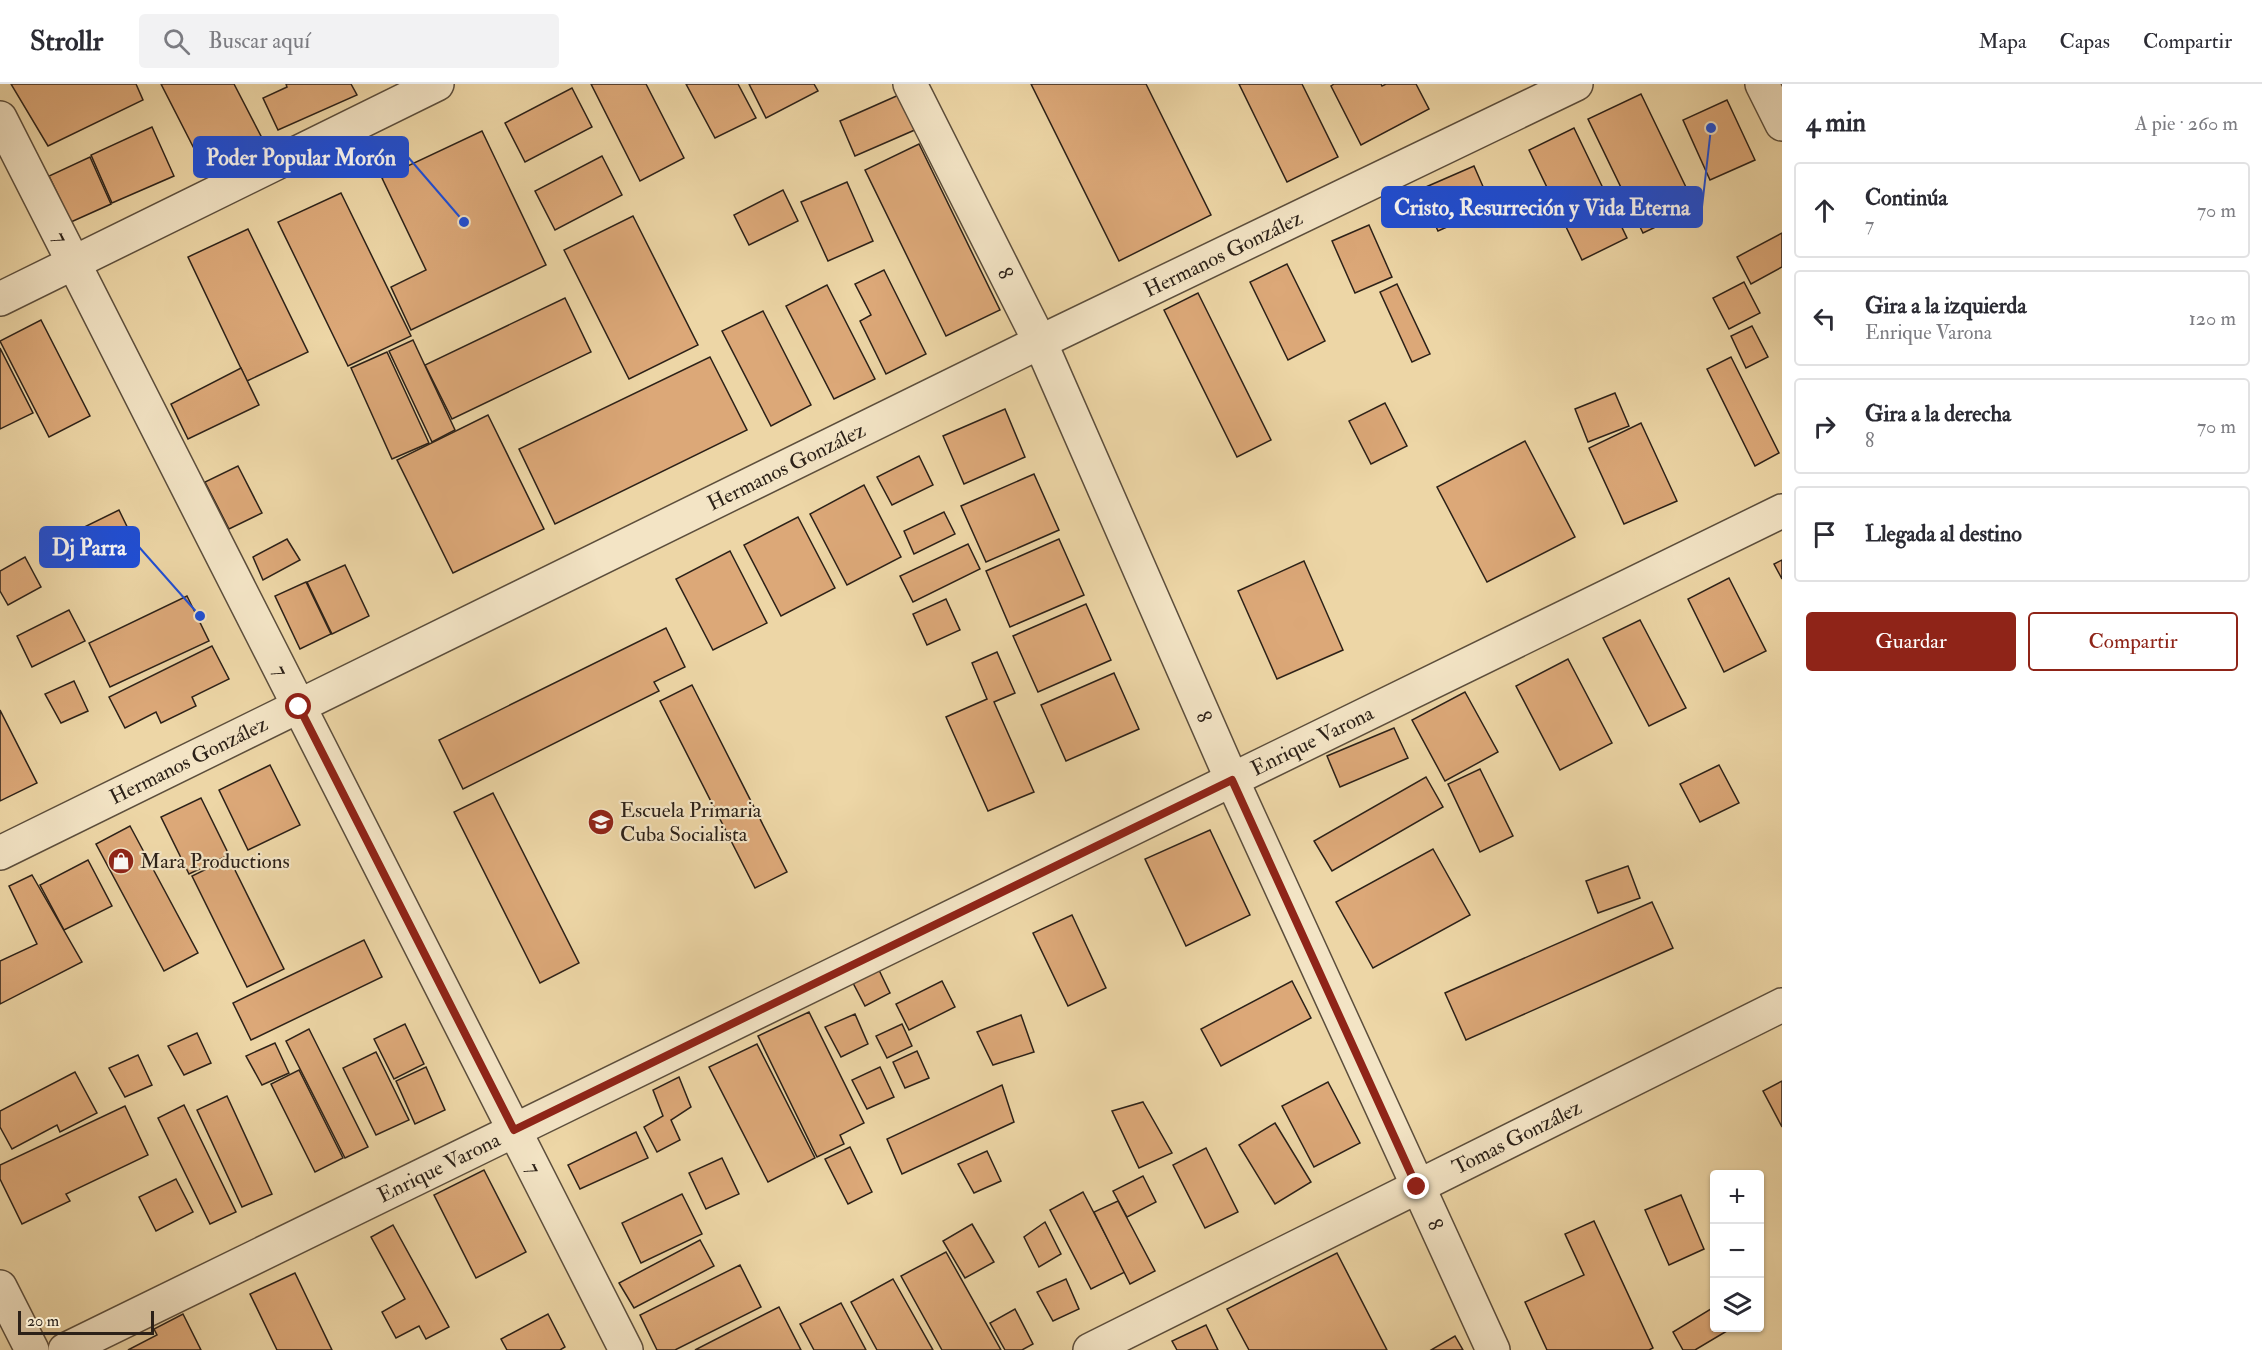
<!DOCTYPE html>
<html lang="es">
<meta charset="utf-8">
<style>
body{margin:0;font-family:"IM FELL Double Pica",serif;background:#f2f2f3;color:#2b2b33}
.controls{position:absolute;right:18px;bottom:18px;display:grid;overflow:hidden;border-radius:6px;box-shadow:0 2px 4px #0004}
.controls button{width:54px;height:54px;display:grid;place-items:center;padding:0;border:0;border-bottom:2px solid #e1e1e2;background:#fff;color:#2b2b33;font:30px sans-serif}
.scale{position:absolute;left:18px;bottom:15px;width:136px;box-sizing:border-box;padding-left:6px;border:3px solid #2c2118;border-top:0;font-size:16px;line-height:21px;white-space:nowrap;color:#2c2118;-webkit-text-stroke:4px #f3e4c5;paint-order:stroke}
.stop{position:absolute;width:18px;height:18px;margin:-14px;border:4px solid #8f2418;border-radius:50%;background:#fff}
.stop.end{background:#8f2418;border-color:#fff;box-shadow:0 2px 6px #0008}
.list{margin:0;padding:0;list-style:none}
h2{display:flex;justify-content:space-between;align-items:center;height:78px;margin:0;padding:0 24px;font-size:26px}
h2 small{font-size:20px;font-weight:400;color:#7c7c81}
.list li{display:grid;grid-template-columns:39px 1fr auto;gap:18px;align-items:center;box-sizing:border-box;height:96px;margin:0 12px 12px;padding:0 12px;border:2px solid #e1e1e2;border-radius:6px}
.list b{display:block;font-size:22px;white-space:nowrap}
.list p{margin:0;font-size:20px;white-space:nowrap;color:#7c7c81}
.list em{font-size:20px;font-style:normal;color:#7c7c81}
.actions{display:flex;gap:12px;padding:18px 24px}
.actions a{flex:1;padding:14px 0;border:2px solid #8f2418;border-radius:6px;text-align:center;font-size:21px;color:#8f2418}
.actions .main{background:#8f2418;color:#fff}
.icon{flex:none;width:33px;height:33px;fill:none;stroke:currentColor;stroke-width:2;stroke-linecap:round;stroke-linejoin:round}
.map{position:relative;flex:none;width:1782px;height:1266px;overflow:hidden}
header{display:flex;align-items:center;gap:36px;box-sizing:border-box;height:84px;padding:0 30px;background:#fff;border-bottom:2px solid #e1e1e2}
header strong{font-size:28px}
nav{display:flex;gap:33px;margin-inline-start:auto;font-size:21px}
.search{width:420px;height:54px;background:#f2f2f3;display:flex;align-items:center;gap:15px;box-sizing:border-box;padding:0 21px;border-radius:6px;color:#7c7c81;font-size:22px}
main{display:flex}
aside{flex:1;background:#fff}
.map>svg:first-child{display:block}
</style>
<header>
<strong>Strollr</strong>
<div class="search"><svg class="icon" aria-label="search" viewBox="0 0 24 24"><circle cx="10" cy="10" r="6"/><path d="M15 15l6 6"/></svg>Buscar aquí</div>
<nav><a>Mapa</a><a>Capas</a><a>Compartir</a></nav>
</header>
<main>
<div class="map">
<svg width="1782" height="1266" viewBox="0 0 1782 1266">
<rect width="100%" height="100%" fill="#edd6a6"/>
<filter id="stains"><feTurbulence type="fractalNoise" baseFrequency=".00333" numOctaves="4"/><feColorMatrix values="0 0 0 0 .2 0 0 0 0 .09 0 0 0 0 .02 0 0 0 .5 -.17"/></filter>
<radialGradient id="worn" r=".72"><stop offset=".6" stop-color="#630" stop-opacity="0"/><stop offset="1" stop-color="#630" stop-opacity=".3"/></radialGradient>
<!-- building -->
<g fill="#dca878" stroke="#2c2118" stroke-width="1.5">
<path d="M 11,0 L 136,0 L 143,16 L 48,62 Z"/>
<path d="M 161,0 L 234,0 L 262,54 L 204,84 Z"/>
<path d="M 286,0 L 351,0 L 357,11 L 278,46 L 263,14 L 287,3 Z"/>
<path d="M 591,0 L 646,0 L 684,74 L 640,97 Z"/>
<path d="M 686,0 L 738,0 L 756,34 L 715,54 Z"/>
<path d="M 749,0 L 814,0 L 818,7 L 766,34 Z"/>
<path d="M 1031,0 L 1146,0 L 1211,131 L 1119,177 Z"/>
<path d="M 1239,0 L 1302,0 L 1338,73 L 1287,98 Z"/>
<path d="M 1334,0 L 1381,0 L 1382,2 L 1386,0 L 1416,0 L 1429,25 L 1361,61 L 1331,2 Z"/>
<path d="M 572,4 L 592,43 L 525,78 L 505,39 Z"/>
<path d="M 901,10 L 917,45 L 855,72 L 840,37 Z"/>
<path d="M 1641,10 L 1696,124 L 1643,149 L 1588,35 Z"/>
<path d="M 1727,16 L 1755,76 L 1710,96 L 1683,36 Z"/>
<path d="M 152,43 L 174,92 L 112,119 L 91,71 Z"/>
<path d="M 1574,44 L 1627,154 L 1582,176 L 1529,66 Z"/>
<path d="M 482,47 L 546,181 L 411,246 L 391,203 L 426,186 L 382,94 Z"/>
<path d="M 919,60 L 1000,226 L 946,252 L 865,86 Z"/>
<path d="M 602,72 L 622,111 L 555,146 L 535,107 Z"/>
<path d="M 90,73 L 111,120 L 71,138 L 49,92 Z"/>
<path d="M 1474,82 L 1492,123 L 1438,147 L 1419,106 Z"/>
<path d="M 847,98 L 873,157 L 828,177 L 801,118 Z"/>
<path d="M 783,106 L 798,137 L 749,161 L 734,131 Z"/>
<path d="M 341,109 L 411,252 L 348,282 L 278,138 Z"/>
<path d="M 633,132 L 698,261 L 629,295 L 564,166 Z"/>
<path d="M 1369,141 L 1392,193 L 1355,209 L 1332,157 Z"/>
<path d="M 248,145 L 308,268 L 247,297 L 188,173 Z"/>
<path d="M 1782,149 L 1782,183 L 1751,200 L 1737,173 Z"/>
<path d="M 1287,180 L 1325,257 L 1288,276 L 1250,198 Z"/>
<path d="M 884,186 L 926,270 L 886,290 L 860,237 L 871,231 L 855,200 Z"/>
<path d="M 1744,198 L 1760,229 L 1729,245 L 1713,214 Z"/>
<path d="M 1397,200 L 1430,270 L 1412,278 L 1380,208 Z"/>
<path d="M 827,201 L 875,295 L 834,315 L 786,222 Z"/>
<path d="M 1198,209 L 1271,356 L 1237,373 L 1164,226 Z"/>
<path d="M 565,214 L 591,268 L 452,335 L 425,281 Z"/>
<path d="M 763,227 L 811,321 L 771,342 L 722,247 Z"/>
<path d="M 41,236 L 90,332 L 49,353 L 0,257 Z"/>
<path d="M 1752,242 L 1768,273 L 1746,284 L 1731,252 Z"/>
<path d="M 413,256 L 455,346 L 432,358 L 389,267 Z"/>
<path d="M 0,264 L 33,329 L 0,345 Z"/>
<path d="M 387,268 L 429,359 L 392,375 L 351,284 Z"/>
<path d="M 710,273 L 747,346 L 555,440 L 519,365 Z"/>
<path d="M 1731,273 L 1779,369 L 1755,382 L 1707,285 Z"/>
<path d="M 241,284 L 259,321 L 188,355 L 171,320 Z"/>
<path d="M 1615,309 L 1629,342 L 1588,358 L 1575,325 Z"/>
<path d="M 1385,319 L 1407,362 L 1371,380 L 1349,337 Z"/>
<path d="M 1005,325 L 1025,373 L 964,400 L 943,352 Z"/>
<path d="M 488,331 L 544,445 L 453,489 L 397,376 Z"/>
<path d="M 1641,339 L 1677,417 L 1624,440 L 1589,364 Z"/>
<path d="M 1525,357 L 1575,453 L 1487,498 L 1437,403 Z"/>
<path d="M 919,372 L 933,401 L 892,421 L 877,393 Z"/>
<path d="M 238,382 L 262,429 L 229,445 L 205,398 Z"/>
<path d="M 1034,390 L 1059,446 L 986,478 L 961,422 Z"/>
<path d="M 864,401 L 901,473 L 847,501 L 810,430 Z"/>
<path d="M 119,426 L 134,457 L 88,479 L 72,449 Z"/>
<path d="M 944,428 L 955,450 L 914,470 L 904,447 Z"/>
<path d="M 798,433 L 835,504 L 781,532 L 744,461 Z"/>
<path d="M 287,455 L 300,476 L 263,496 L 253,473 Z"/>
<path d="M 1059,455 L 1084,511 L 1010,543 L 986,487 Z"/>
<path d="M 968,460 L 980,485 L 913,518 L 900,492 Z"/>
<path d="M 730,467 L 767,539 L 713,566 L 676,495 Z"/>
<path d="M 25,473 L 41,503 L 8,521 L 0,507 L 0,487 Z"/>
<path d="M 1782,476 L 1782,495 L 1774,480 Z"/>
<path d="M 1304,477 L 1343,566 L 1277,595 L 1238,507 Z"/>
<path d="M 345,481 L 369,532 L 332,550 L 307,498 Z"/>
<path d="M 1729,494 L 1766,567 L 1724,588 L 1688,515 Z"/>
<path d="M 306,498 L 331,550 L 300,565 L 275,512 Z"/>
<path d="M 187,512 L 209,557 L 110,603 L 89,559 Z"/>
<path d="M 946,515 L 960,546 L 927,561 L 913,530 Z"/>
<path d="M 1086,520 L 1111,576 L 1038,608 L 1013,552 Z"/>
<path d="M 69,526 L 85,557 L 32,583 L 17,552 Z"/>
<path d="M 1640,536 L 1686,624 L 1649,642 L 1603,554 Z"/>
<path d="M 666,544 L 685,583 L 654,598 L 659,607 L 463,705 L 439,656 Z"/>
<path d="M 212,562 L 229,595 L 192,613 L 196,622 L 161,639 L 156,628 L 125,644 L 109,613 Z"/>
<path d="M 997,568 L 1015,609 L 994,618 L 1034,708 L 988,727 L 946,633 L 987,615 L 972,579 Z"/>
<path d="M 1568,575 L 1612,659 L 1560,686 L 1516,602 Z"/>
<path d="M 1114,589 L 1139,645 L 1066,677 L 1041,621 Z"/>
<path d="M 74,597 L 88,627 L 61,639 L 45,610 Z"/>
<path d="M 692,601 L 787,788 L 755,804 L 660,617 Z"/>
<path d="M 1465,608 L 1498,668 L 1445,697 L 1412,636 Z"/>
<path d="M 0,626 L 37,699 L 0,717 Z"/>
<path d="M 1394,644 L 1408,674 L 1340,703 L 1327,672 Z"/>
<path d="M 270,681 L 300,741 L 248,766 L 219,706 Z"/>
<path d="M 1719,681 L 1739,719 L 1700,738 L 1680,700 Z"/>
<path d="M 1480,685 L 1513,752 L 1480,768 L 1448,700 Z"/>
<path d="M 1426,693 L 1443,723 L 1332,787 L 1314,757 Z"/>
<path d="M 493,709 L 579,879 L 540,899 L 454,728 Z"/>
<path d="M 201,714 L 229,771 L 189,790 L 161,733 Z"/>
<path d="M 130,742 L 198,869 L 164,887 L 96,760 Z"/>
<path d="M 1210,746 L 1250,831 L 1186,862 L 1145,775 Z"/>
<path d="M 1433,765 L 1470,831 L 1373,884 L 1336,818 Z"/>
<path d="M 229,774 L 284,885 L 247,903 L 192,792 Z"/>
<path d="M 88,776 L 112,822 L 64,846 L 40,801 Z"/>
<path d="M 1628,782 L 1640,814 L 1598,829 L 1586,797 Z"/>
<path d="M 32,791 L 82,878 L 0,920 L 0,877 L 37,860 L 9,802 Z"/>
<path d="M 1652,818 L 1673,864 L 1466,956 L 1445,909 Z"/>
<path d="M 1072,831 L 1106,904 L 1068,922 L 1033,849 Z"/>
<path d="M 364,856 L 382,893 L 251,956 L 233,919 Z"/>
<path d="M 878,884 L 890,909 L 865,922 L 852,897 Z"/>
<path d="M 942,897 L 955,923 L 909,946 L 896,920 Z"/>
<path d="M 1292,897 L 1311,934 L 1221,982 L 1201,945 Z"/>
<path d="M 809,928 L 864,1039 L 840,1051 L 844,1060 L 817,1073 L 758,952 Z"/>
<path d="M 855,930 L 868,960 L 841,973 L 825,943 Z"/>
<path d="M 1021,931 L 1034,968 L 993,981 L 977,948 Z"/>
<path d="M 405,940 L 424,980 L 394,995 L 374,955 Z"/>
<path d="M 902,940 L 912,962 L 887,974 L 876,952 Z"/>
<path d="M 309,945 L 368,1063 L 345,1074 L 286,957 Z"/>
<path d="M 197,949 L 211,979 L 184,991 L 168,962 Z"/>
<path d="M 275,959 L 289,989 L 262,1001 L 246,972 Z"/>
<path d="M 757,960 L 815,1074 L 768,1098 L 709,983 Z"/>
<path d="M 917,967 L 929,994 L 905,1004 L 893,978 Z"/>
<path d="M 376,968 L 409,1036 L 376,1051 L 343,984 Z"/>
<path d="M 138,971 L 152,1001 L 125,1013 L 109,984 Z"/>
<path d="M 426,983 L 445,1026 L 415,1040 L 396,997 Z"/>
<path d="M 880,983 L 894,1013 L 867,1025 L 852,996 Z"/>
<path d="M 299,986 L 343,1074 L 315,1088 L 271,1000 Z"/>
<path d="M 75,988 L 97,1029 L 60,1048 L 57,1041 L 12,1065 L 0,1043 L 0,1027 Z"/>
<path d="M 679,993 L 691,1023 L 671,1036 L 680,1056 L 657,1068 L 644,1043 L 663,1032 L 653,1006 Z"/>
<path d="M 1782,997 L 1782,1043 L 1763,1007 Z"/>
<path d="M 1328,998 L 1360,1059 L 1314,1083 L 1282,1022 Z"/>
<path d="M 1002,1001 L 1014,1038 L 902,1090 L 887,1055 Z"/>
<path d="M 227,1012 L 272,1110 L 242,1123 L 197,1026 Z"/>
<path d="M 1143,1018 L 1172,1069 L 1139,1084 L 1112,1027 Z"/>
<path d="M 184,1021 L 236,1128 L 210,1140 L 158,1034 Z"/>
<path d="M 125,1022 L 148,1071 L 66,1110 L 70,1117 L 22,1140 L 0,1095 L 0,1081 Z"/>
<path d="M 1275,1039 L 1311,1098 L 1275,1120 L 1239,1061 Z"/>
<path d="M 636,1048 L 648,1074 L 580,1105 L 568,1081 Z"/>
<path d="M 850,1063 L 872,1108 L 848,1120 L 825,1075 Z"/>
<path d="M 1206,1064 L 1238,1128 L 1205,1144 L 1173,1081 Z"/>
<path d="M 987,1067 L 1001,1097 L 974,1109 L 958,1080 Z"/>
<path d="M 722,1074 L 739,1110 L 706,1125 L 689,1089 Z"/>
<path d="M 484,1086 L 526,1168 L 476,1194 L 434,1111 Z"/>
<path d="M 1143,1092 L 1156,1118 L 1127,1133 L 1113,1107 Z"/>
<path d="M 176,1095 L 193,1128 L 156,1147 L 139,1113 Z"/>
<path d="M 1083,1108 L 1125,1188 L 1091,1205 L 1050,1126 Z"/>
<path d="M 682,1110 L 702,1150 L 641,1179 L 622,1139 Z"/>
<path d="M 1681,1111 L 1704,1165 L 1669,1181 L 1645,1126 Z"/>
<path d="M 1118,1117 L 1155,1187 L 1130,1200 L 1094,1128 Z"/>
<path d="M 1594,1137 L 1653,1264 L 1649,1266 L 1547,1266 L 1525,1218 L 1584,1191 L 1565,1150 Z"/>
<path d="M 1045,1138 L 1061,1170 L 1039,1183 L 1024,1153 Z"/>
<path d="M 972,1140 L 994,1178 L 965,1194 L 943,1157 Z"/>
<path d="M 393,1141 L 449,1243 L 426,1255 L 419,1242 L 396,1254 L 382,1228 L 405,1215 L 371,1153 Z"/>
<path d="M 700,1156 L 714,1182 L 634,1224 L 619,1199 Z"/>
<path d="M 946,1168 L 1001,1266 L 942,1266 L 901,1192 Z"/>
<path d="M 1337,1169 L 1387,1266 L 1249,1266 L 1227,1225 Z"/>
<path d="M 740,1181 L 761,1223 L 675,1266 L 657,1266 L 640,1231 Z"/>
<path d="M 295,1189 L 332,1266 L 277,1266 L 250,1210 Z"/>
<path d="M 893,1195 L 933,1266 L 877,1266 L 851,1218 Z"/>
<path d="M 1066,1195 L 1079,1225 L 1053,1237 L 1037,1208 Z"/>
<path d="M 841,1219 L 866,1266 L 814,1266 L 800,1240 Z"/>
<path d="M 779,1223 L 801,1266 L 695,1266 Z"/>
<path d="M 1714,1223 L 1714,1244 L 1732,1244 L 1695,1266 L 1683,1266 L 1673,1248 Z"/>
<path d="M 1015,1225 L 1033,1260 L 1022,1266 L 1005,1266 L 990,1239 Z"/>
<path d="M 183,1230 L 201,1266 L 128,1266 L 157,1251 L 154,1245 Z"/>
<path d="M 548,1230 L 565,1263 L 560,1266 L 507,1266 L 501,1255 Z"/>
<path d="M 1206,1241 L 1218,1266 L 1177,1266 L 1172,1257 Z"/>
<path d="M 1455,1252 L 1463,1266 L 1431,1266 Z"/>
</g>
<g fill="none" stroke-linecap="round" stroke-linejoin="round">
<defs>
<g id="minor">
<path id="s1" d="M 910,0 L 1040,258 L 1232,696 L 1493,1266"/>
<path d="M 1762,0 L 1782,40"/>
<path id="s2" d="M 0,34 L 626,1266"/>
<path d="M 0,215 L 437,0"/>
<path id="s3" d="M 0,769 L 1040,258 L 1576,0"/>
<path d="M 0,1203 L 32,1266"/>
<path id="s4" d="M 65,1266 L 1782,427"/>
<path id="s5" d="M 1090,1266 L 1782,921"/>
</g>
</defs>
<!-- minor casing -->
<use href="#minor" stroke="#5c4e3c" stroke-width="36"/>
<!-- minor -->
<use href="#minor" stroke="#f3e4c5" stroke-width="33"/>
</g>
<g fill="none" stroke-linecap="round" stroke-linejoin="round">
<!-- route -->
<path stroke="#8f2418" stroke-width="8" d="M 299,623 L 514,1046 L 1232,696 L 1417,1103"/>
</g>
<!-- icons -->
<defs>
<symbol id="school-disc" viewBox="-11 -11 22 22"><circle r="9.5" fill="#8f2418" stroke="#f3e4c5"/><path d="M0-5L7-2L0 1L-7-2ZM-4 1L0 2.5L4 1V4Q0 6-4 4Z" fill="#fff"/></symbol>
<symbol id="shop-disc" viewBox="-11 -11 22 22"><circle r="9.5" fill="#8f2418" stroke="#f3e4c5"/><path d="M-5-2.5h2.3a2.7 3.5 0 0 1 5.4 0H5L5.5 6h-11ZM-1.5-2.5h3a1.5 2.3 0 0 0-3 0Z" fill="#fff"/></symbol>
</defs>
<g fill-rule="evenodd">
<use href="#school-disc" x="586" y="723" width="30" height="30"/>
<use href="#shop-disc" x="106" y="762" width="30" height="30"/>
</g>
<g text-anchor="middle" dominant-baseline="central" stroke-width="4.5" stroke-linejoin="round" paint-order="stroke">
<!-- street labels -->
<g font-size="21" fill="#2c2118" stroke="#f3e4c5">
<text stroke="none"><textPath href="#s2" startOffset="134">7</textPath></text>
<text stroke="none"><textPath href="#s3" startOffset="1362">Hermanos González</textPath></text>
<text stroke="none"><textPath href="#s1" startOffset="212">8</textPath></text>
<text stroke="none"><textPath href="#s3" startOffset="876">Hermanos González</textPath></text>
<text stroke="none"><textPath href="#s2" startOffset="620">7</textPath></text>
<text stroke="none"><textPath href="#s1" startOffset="698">8</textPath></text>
<text stroke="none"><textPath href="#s4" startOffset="1388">Enrique Varona</textPath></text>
<text stroke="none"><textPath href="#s3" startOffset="210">Hermanos González</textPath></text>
<text stroke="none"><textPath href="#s5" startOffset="477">Tomas González</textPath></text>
<text stroke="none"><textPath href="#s4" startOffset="416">Enrique Varona</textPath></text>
<text stroke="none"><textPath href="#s2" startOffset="1178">7</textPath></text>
<text stroke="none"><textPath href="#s1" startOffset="1256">8</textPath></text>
</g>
<!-- poi labels -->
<g font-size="21" fill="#2c2118" stroke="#f3e4c5" text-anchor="start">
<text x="620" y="726">Escuela Primaria<tspan x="620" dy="24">Cuba Socialista</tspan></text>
<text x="140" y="777">Mara Productions</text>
</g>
</g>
<!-- callouts -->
<path fill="none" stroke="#1d4ed8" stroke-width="2" d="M464 138L408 73M1711 44L1702 123M200 532L139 463"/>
<g fill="#1d4ed8" stroke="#f3e4c5" stroke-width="2">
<circle cx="464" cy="138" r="6"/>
<circle cx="1711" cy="44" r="6"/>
<circle cx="200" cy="532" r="6"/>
</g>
<g fill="#1d4ed8" stroke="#1d4ed8" stroke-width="2">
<rect x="194" y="53" width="214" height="40" rx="6"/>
<rect x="1382" y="103" width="320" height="40" rx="6"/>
<rect x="40" y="443" width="99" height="40" rx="6"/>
</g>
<g font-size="22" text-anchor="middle" font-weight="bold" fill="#fff">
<text x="301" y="81">Poder Popular Morón</text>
<text x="1542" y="131">Cristo, Resurreción y Vida Eterna</text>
<text x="89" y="471">Dj Parra</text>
</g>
<rect width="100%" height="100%" filter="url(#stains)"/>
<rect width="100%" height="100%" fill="url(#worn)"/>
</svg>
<div class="controls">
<button>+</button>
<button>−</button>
<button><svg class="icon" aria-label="layers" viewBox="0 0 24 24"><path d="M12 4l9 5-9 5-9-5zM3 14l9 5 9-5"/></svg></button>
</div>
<div class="scale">20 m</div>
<div class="stop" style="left:299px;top:623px"></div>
<div class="stop end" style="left:1417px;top:1103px"></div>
</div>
<aside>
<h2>4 min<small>A pie · 260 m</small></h2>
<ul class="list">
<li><svg class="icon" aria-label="ahead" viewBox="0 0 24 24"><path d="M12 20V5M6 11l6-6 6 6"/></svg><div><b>Continúa</b><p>7</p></div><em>70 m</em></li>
<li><svg class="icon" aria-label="left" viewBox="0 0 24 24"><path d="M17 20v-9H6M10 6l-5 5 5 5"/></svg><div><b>Gira a la izquierda</b><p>Enrique Varona</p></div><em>120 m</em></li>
<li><svg class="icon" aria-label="right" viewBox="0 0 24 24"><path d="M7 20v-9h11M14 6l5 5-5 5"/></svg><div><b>Gira a la derecha</b><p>8</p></div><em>70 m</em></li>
<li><svg class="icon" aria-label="arrive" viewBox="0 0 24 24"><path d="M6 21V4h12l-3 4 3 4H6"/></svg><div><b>Llegada al destino</b></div></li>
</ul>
<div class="actions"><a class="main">Guardar</a><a>Compartir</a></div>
</aside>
</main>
